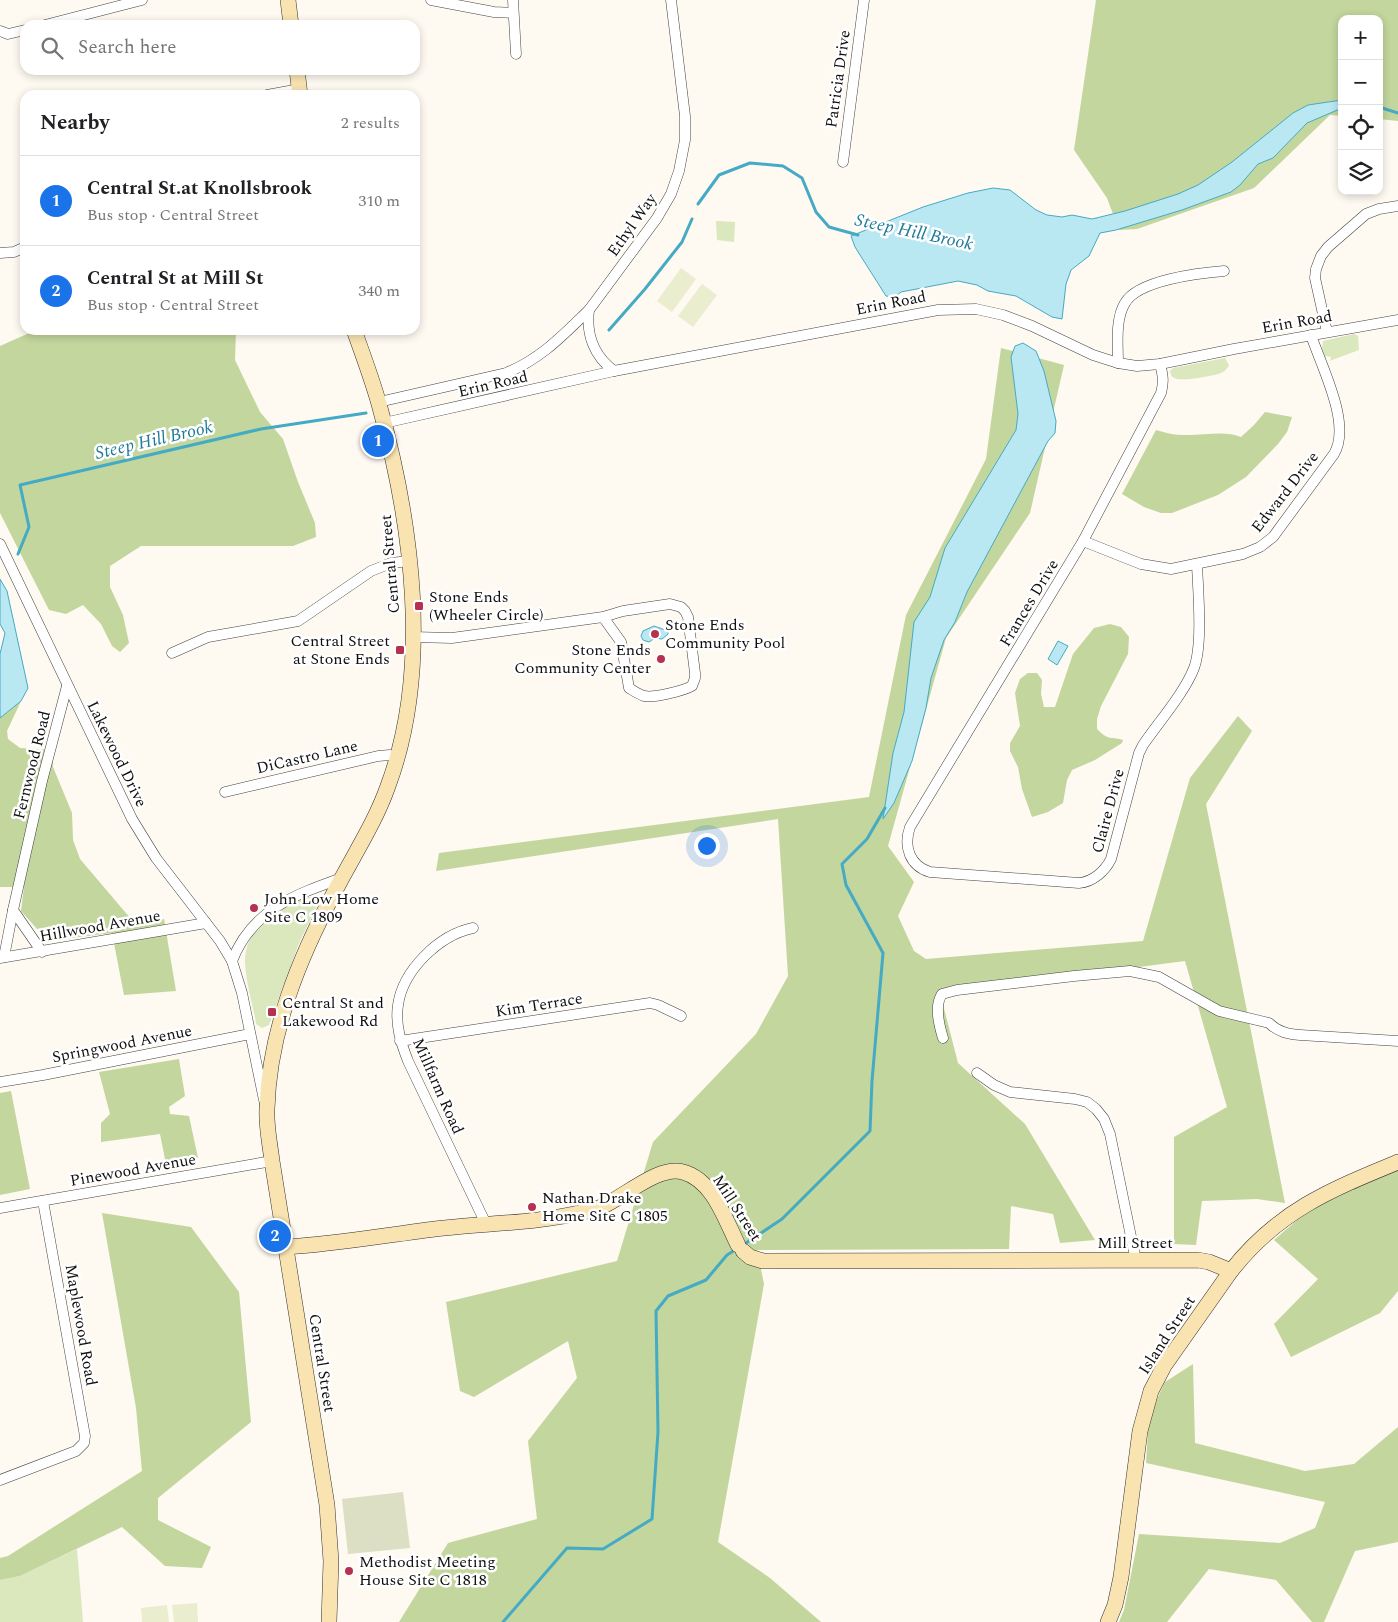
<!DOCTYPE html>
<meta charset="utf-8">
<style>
body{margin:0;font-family:Spectral,serif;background:#f6f6f6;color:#202124}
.controls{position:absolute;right:15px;top:15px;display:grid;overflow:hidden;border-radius:10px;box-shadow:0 2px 8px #0003}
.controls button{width:45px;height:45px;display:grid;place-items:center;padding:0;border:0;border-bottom:1px solid #e0e0e0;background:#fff;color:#202124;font:25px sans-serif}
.you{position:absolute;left:706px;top:845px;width:18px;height:18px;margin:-12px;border:4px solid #fff;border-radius:50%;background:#1a73e8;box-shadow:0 0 0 8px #1a73e833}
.badge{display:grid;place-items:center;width:32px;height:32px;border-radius:50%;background:#1a73e8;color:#fff;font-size:16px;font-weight:700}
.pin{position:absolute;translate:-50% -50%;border:2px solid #fff;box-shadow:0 1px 5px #0006}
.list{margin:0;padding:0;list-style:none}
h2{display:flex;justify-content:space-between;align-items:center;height:65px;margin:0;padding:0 20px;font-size:21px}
h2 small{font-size:16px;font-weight:400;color:#757577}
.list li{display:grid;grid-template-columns:32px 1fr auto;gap:15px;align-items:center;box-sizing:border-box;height:90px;padding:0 20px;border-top:1px solid #e0e0e0}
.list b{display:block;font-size:19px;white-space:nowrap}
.list p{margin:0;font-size:16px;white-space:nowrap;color:#757577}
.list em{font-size:16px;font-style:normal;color:#757577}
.icon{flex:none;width:28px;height:28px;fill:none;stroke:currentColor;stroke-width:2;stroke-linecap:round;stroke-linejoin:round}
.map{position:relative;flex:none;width:1398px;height:1622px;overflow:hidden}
.search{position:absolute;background:#fff;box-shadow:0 2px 8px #0003;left:20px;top:20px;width:400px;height:55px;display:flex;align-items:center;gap:12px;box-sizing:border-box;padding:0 18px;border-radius:15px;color:#757577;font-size:19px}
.panel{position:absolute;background:#fff;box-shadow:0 2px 8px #0003;left:20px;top:90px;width:400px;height:245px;border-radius:15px}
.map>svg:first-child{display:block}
</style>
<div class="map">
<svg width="1398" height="1622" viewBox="0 0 1398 1622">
<rect width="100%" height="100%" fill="#fef9f1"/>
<!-- green -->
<g fill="#dbe7bd">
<path d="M 716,221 L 735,222 L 734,242 L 717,240 Z"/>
<path d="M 1354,334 L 1358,336 L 1359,350 L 1332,360 L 1330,361 L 1331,357 L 1326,356 L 1325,358 L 1322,349 L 1323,341 Z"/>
<path d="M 1225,358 L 1229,365 C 1227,369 1225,371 1221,373 C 1213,376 1180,382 1174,378 C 1171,376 1171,375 1170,371 L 1173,368 Z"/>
<path d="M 307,896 L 316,899 L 316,908 L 299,943 L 269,1025 L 262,1028 L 256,1024 L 255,1017 C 251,999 246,981 245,963 C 244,926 279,910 307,896 Z"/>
<path d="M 77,1549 L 83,1622 L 0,1622 L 0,1580 L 20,1576 Z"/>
</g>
<!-- forest -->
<g fill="#c2d69d">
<path d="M 1096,0 L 1398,0 L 1398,121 L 1379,119 L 1379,19 L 1342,19 L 1342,116 L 1330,115 L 1254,188 L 1137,229 L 1119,230 L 1107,198 L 1074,150 Z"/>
<path d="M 36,330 L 236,330 L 235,360 L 260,412 L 283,439 L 298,482 L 315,523 L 316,537 L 293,546 L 141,546 L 110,566 L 110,587 L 123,615 L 129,643 L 120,652 L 112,646 L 101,624 L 83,605 L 66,614 L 49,610 L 0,513 L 0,346 Z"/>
<path d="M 1001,348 L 1064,365 L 1030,513 L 946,638 L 888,846 L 914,882 L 898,916 L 914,951 L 926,959 L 1143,941 L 1190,778 L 1238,716 L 1252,731 L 1206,804 L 1285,1203 L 1257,1199 L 1202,1201 L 1196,1245 L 1174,1244 L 1174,1137 L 1227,1107 L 1185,961 L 940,993 L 958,1063 L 1025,1124 L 1095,1240 L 1060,1243 L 1053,1214 L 1011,1206 L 1009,1249 L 757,1250 L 764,1284 L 718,1542 L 770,1578 L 821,1622 L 399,1622 L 448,1543 L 537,1519 L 528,1441 L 577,1378 L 568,1341 L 474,1397 L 460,1391 L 446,1302 L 617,1261 L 653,1142 L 756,1034 L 788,976 L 778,819 L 436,871 L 439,853 L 869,797 L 906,615 L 986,459 Z"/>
<path d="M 1265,412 L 1292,417 L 1287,432 L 1278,444 L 1246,477 L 1218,495 L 1172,513 L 1161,513 L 1144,507 L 1122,494 L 1156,430 C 1166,433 1174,435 1184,435 C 1203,436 1223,430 1241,437 L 1254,425 Z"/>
<path d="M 1110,624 L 1121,627 L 1129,637 L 1128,654 L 1101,706 L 1097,719 L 1097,729 C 1109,741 1109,736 1123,740 L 1122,743 L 1095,760 L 1072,770 L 1067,780 L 1063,803 L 1048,812 L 1032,817 L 1022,789 L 1018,767 L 1010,751 L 1010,743 L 1020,726 L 1015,693 L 1020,679 L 1028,673 L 1037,673 L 1042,680 L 1041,694 L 1044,707 L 1055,707 L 1073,654 L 1094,628 Z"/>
<path d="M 21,701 L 7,731 L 8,739 L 20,748 L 53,750 L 53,767 L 72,813 L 73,840 L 80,859 L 131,919 L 164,919 L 176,991 L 124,995 L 112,933 L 48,941 L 21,911 L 24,887 L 0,887 L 0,718 Z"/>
<path d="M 179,1059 L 185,1096 L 169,1107 L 170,1114 L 189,1116 L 198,1158 L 166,1164 L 160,1134 L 101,1142 L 101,1123 L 110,1114 L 99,1072 Z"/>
<path d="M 11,1091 L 30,1189 L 0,1195 L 0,1093 Z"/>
<path d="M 1398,1161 L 1398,1291 L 1380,1313 L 1291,1357 L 1274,1324 L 1318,1279 L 1274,1240 L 1348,1176 Z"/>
<path d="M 102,1213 L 191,1227 L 239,1292 L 251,1422 L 158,1498 L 158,1520 L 211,1547 L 202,1568 L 165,1566 L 122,1527 L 20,1576 L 0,1580 L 0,1558 L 8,1556 L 142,1471 L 136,1408 Z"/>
<path d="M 1193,1364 L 1195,1443 L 1305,1471 L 1354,1464 L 1398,1427 L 1398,1542 L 1355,1551 L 1324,1622 L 1312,1622 L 1276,1580 L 1209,1569 L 1167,1622 L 1119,1622 L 1124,1610 L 1139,1534 L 1280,1543 L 1315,1528 L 1325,1502 L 1146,1463 L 1149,1416 L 1165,1382 Z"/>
</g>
<!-- cemetery -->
<path fill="#dcdfc3" d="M 403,1492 L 410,1548 L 348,1554 L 342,1499 Z"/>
<!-- pitch -->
<g fill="#eaeece">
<path d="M 681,268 L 696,279 L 672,312 L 657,301 Z"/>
<path d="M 702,284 L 717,295 L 693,327 L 678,316 Z"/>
<path d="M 197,1603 L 198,1622 L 174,1622 L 172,1605 Z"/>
<path d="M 167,1605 L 169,1622 L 142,1622 L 141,1608 Z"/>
</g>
<!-- water -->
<g fill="#b9e8f2" stroke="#45aac4">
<path d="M 1342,100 L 1342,108 L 1307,123 L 1273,158 L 1258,164 L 1240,185 L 1231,192 L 1182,210 L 1116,230 L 1100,233 L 1089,256 L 1071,270 L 1066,284 L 1062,319 L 1052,317 L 1016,296 L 988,291 L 977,285 L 958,281 L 901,292 L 895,297 L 886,296 L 855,247 L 851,236 L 923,207 L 968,193 L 993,188 L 1010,190 L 1036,210 L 1047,215 L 1062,217 L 1072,215 L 1092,219 L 1125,211 L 1178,194 L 1198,185 L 1232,162 L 1293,113 L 1308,105 Z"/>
<path d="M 1023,343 L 1036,351 L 1044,371 L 1056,421 L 1055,433 L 1048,441 L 967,592 L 955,622 L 944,640 L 931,678 L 926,708 L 912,761 L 894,803 L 883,819 L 893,753 L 904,712 L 914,622 L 930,597 L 945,548 L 1016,430 L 1018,414 L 1011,357 L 1015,346 Z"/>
<path d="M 0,579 L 7,591 L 28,688 L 21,701 L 0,718 L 0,654 L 5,633 L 0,624 Z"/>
<path d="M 654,626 L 668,631 L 668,634 L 662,639 L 655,638 L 649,642 L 643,640 L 641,636 L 643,631 Z"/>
<path d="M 1058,641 L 1068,646 L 1057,665 L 1048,659 Z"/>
</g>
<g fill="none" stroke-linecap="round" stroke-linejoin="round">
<!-- stream -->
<g stroke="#45aac4" stroke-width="3">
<path d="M 1379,107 L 1398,113"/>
<path d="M 698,204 L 719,175 L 750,163 L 783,166 L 802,178 L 816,212 L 829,227 L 858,235"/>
<path d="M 609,330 L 645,289 L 682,242 L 692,219"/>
<path d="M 18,554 L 29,527 L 20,485 L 261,429 L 366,413"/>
<path d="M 743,1245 L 782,1219 L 870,1131 L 872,1081 L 883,953 L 846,885 L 842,864 L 867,839 L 885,808"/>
<path d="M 503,1622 L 567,1548 L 603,1549 L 652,1519 L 658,1432 L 656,1311 L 668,1296 L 706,1280 L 727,1255 L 735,1250"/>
</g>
<defs>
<g id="street">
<path d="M 431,0 L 494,12 L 513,13"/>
<path d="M 513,0 L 516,54"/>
<path d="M 45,25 L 142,0"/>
<path d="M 0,31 L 8,34 L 25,30"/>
<path d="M 267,95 L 300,89"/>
<path d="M 843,162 L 864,0"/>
<path d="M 0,253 L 14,252 L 25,247"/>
<path d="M 1327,332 L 1315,278 L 1316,269 L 1321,256 L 1328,247 L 1366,214 L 1379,209 L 1398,206"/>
<path d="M 1118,363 C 1118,345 1115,319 1125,303 C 1138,280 1199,273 1224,271"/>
<path d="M 1160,364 C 1163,375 1164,382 1161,393 L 1083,541 L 910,827 C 903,847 910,866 930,872 L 1079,883 C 1093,882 1105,871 1111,859 L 1139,753 L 1143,745 C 1158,723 1185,692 1194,668 C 1203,644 1198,591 1197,564"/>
<path d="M 614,371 C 594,356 586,334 589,310 L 657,218 L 671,194 L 679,171 L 685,140 L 685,116 L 671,0"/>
<path d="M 379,402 L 506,373 C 541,359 563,335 589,310"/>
<path d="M 384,423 L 614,371 L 938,310 L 976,309 L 1003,315 L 1032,326 L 1093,355 L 1118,363 L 1137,366 L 1160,364 L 1234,349 L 1398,320"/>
<path d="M 1083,541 L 1141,564 L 1171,569 L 1243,554 L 1260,547 L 1273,537 L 1334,454 C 1352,424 1321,366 1311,335"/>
<path d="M 0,544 L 132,819 L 156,858 L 220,941 L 232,961 L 242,993 L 264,1100"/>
<path d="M 413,637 L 452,638 L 603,617 L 623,611 L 670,604 L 681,607 L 685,611 L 688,617 L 695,673 L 695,678 L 692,686 C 683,691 654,698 644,696 C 638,694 634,691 629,688 L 621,642 L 603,617"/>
<path d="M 172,653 L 208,637 L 298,621 L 371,571 L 391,563 L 409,561"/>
<path d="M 225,792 L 378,756 L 390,755 L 397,757"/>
<path d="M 473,928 C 439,935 403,970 398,1005 C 395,1025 401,1043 408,1061 L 486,1224"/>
<path d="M 42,952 L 13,910 L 42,781 L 67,686"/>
<path d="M 4,957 L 13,910"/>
<path d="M 0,958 L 206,923"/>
<path d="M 232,961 C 252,910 294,895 342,878"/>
<path d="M 943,1038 C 939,1025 934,1006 942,994 L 957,990 L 1074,976 L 1130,971 L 1159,977 L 1219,1011 L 1269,1023 C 1278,1032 1288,1034 1300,1035 L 1398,1041"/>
<path d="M 400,1041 L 650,1003 L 658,1005 L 681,1016"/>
<path d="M 977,1073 L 994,1085 L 1010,1092 L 1075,1099 L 1087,1102 L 1096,1109 L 1104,1119 L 1110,1134 L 1136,1261"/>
<path d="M 0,1082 L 43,1075 L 250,1034"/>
<path d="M 0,1208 L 272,1161"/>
<path d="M 0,1480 L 76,1451 L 84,1443 L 85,1436 L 43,1201"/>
</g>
<g id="secondary">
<path d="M 288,0 L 291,25"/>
<path d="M 297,70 L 300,95"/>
<path d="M 286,1247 C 339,1244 391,1234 444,1228 C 490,1223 538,1223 583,1212 C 589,1211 595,1209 601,1207 C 623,1198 658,1165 683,1172 C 713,1180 725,1219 738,1245"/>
<path d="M 743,1251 L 750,1257 L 763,1261 L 1198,1260 L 1209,1262 L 1231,1271"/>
<path d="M 329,1622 L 331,1561 L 327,1505 L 272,1161 C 270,1144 266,1126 267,1109 C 269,1032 299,958 335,891 C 353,856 375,823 388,786 C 432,668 412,523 379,404 C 372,379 363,355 354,330"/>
<path d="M 1108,1622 L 1115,1605 L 1121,1577 L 1140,1431 L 1151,1391 L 1164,1366 L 1231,1271 C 1278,1211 1330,1190 1398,1162"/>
</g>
</defs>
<!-- street casing -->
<use href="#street" stroke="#424242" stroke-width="11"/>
<!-- secondary casing -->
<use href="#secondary" stroke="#313131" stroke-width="16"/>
<!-- street -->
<use href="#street" stroke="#fff" stroke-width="10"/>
<!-- secondary -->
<use href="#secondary" stroke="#f9e3b1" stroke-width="15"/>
</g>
<!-- markers -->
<g fill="#b53051" stroke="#fff" stroke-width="2">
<rect x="414" y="601" width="10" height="10" rx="2.5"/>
<circle cx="655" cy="634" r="5"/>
<rect x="395" y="645" width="10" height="10" rx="2.5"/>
<circle cx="661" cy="659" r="5"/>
<circle cx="254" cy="908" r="5"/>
<rect x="267" y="1007" width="10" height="10" rx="2.5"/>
<circle cx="532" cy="1207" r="5"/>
<circle cx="349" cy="1571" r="5"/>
</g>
<g text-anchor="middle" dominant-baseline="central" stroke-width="5" stroke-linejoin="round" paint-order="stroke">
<!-- street labels -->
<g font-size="16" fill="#0f0f0f" stroke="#fff">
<text transform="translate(838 79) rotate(-82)">Patricia Drive</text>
<text transform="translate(632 225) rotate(-55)">Ethyl Way</text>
<text transform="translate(891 303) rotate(-11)">Erin Road</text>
<text transform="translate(1297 322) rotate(-10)">Erin Road</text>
<text transform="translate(493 384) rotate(-13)">Erin Road</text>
<text transform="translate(1285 492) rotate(-52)">Edward Drive</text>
<text transform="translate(390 564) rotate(-95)">Central Street</text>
<text transform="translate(1029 603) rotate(-59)">Frances Drive</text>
<text transform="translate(117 754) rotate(64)">Lakewood Drive</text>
<text transform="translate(307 757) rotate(-13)">DiCastro Lane</text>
<text transform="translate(32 765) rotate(-76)">Fernwood Road</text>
<text transform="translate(1108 811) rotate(-75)">Claire Drive</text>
<text transform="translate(100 926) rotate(-10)">Hillwood Avenue</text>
<text transform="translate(539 1005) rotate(-9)">Kim Terrace</text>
<text transform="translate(122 1044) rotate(-11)">Springwood Avenue</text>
<text transform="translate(438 1086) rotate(66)">Millfarm Road</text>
<text transform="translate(133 1170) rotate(-10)">Pinewood Avenue</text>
<text transform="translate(737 1208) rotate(57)">Mill Street</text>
<text x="1135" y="1243">Mill Street</text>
<text transform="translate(81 1325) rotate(80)">Maplewood Road</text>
<text transform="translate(1167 1335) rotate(-57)">Island Street</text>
<text transform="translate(322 1363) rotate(81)">Central Street</text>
</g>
<!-- poi labels -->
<g font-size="16" fill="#0f0f0f" stroke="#fff" text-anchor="start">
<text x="429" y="597">Stone Ends<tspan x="429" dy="18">(Wheeler Circle)</tspan></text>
<text x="665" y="625">Stone Ends<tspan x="665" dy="18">Community Pool</tspan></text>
<text x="390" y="641" text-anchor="end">Central Street<tspan x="390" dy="18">at Stone Ends</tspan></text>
<text x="651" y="650" text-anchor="end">Stone Ends<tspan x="651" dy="18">Community Center</tspan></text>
<text x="264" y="899">John Low Home<tspan x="264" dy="18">Site C 1809</tspan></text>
<text x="282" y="1003">Central St and<tspan x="282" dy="18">Lakewood Rd</tspan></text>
<text x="542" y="1198">Nathan Drake<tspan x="542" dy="18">Home Site C 1805</tspan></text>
<text x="359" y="1562">Methodist Meeting<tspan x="359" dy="18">House Site C 1818</tspan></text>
</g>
<!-- water labels -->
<g font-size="18" font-style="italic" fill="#207b98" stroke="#fff">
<text transform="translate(914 232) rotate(12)">Steep Hill Brook</text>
<text transform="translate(154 440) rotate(-13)">Steep Hill Brook</text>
</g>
</g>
</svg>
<div class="controls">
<button>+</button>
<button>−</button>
<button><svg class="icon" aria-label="locate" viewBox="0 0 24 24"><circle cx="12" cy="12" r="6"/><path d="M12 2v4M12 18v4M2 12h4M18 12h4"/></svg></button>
<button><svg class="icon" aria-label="layers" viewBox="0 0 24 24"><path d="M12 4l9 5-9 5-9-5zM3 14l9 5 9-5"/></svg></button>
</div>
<div class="you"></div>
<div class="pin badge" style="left:378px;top:441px">1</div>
<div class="pin badge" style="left:275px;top:1236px">2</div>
<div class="search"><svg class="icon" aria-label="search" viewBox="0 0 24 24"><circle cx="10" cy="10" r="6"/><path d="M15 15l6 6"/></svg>Search here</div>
<section class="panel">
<h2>Nearby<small>2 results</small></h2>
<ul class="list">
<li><span class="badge">1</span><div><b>Central St.at Knollsbrook</b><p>Bus stop · Central Street</p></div><em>310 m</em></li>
<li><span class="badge">2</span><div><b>Central St at Mill St</b><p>Bus stop · Central Street</p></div><em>340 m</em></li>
</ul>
</section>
</div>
